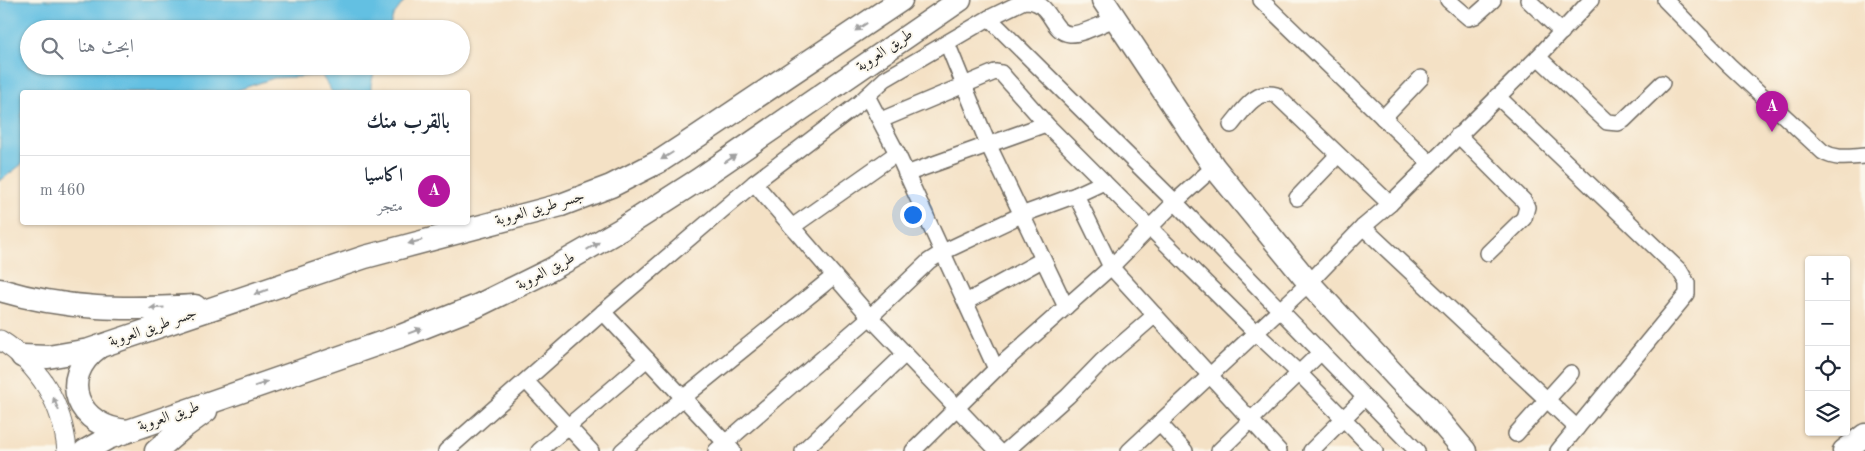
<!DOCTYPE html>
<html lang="ar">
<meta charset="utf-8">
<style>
body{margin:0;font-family:"Old Standard TT",Amiri,serif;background:#f6f6f7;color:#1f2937;direction:rtl}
.controls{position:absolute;right:15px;bottom:15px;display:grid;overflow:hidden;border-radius:5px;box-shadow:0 1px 4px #0004}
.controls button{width:45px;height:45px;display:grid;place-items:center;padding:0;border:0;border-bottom:1px solid #e0e1e3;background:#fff;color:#1f2937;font:25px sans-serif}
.you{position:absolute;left:912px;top:214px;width:18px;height:18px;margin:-12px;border:4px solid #fff;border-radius:50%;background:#1a73e8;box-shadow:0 0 0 8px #1a73e833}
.badge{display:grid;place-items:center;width:32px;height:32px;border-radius:50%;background:#b5179e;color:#fff;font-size:16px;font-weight:700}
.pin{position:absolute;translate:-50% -41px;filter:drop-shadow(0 1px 2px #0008)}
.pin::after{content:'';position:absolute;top:26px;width:18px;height:15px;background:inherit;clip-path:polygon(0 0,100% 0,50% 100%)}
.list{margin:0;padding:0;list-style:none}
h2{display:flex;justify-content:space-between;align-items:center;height:65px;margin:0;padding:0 20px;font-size:21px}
h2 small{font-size:16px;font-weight:400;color:#747a83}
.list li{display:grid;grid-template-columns:32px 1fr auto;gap:15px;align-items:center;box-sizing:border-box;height:70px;padding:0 20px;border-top:1px solid #e0e1e3}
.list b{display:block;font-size:19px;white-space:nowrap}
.list p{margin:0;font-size:16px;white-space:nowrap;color:#747a83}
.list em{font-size:16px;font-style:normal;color:#747a83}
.icon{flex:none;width:28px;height:28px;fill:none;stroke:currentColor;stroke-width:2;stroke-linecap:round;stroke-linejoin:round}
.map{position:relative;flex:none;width:1865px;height:451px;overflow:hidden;direction:ltr}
.search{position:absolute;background:#fff;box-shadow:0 1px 4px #0004;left:20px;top:20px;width:450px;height:55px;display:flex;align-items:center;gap:12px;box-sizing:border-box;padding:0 18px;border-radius:28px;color:#747a83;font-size:19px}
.panel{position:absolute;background:#fff;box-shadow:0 1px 4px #0004;left:20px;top:90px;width:450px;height:135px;border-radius:5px;direction:rtl}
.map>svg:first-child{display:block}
</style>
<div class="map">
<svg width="1865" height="451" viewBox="0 0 1865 451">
<rect width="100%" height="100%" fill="#fbf7ec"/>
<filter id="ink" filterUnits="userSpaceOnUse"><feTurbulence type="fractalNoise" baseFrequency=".02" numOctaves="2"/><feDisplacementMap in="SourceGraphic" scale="10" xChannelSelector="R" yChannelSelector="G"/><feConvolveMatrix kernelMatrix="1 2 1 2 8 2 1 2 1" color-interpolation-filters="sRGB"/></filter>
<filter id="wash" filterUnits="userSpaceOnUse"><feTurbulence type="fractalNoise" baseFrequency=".0096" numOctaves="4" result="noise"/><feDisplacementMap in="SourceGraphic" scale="20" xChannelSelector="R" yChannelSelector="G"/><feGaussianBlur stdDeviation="1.12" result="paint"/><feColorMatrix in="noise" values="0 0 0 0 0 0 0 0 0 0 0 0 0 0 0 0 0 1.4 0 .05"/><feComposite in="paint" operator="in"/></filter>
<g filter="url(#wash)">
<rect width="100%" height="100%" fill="#f4e1c5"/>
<!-- water -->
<path fill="#64c0e2" stroke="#487686" d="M 0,0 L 405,0 L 393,16 L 389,29 L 29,29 L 29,66 L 376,66 L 371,84 L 371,92 L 332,92 L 322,76 L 274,78 L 232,92 L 22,92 L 22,164 L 0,181 Z"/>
</g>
<g filter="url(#ink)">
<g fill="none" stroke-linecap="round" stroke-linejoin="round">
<defs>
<g id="minor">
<path d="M 1261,0 L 1430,163"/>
<path d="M 1448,0 L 1469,18 L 1475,16 L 1493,0"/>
<path d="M 1528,0 L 1562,32"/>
<path d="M 1665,0 L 1729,65 L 1823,152 C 1837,160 1849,157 1865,156"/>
<path d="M 989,18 L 1175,202 L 1417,451"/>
<path d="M 947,43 L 988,144 L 1066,307"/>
<path d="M 1538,57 L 1607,122 L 1618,123 L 1624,120 L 1662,83"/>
<path d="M 867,96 L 897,153 L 996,369"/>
<path d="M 1497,96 L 1680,271 L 1687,283 L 1687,294 L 1558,451"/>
<path d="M 1383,118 L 1421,78"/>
<path d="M 881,120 L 995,72 L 1001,73 L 1046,124 L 1104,182 L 1256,333 L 1300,374 L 1375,451"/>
<path d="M 1231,125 C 1243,111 1255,89 1276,95 L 1390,204"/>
<path d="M 1458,135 L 1524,201 L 1527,207 L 1524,218 L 1488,253"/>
<path d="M 906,174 L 1046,124"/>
<path d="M 754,183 L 870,317 L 998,451"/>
<path d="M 1076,195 L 1111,267 L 1279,451"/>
<path d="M 1297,198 L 1338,155"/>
<path d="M 792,227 L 897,153"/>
<path d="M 1363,227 L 1577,428"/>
<path d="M 966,302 L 1042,260"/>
<path d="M 603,312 L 733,451"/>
<path d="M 526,381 L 591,451"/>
<path d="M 1159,423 L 1185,451"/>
<path d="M 1516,434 L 1571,373"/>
<path d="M 446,451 L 603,312 L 754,183 L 858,104 L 885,79 L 989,18 L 1024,1 C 1053,0 1049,32 1070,34 C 1081,35 1104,23 1115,19"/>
<path d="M 539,451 L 647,359"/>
<path d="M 622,451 L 683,398 L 834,276"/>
<path d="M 716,451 L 870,317 L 929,261 L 943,252 L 1021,215 L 1076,195 L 1104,182"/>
<path d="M 803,451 L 905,354"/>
<path d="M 913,451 L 996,369 L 1111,267 L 1175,202 L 1214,167"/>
<path d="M 1006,451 L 1068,396 L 1102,361 L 1155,315"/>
<path d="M 1129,451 L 1309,283 L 1363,227 L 1390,204 L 1538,57 L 1591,0"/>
<path d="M 1219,451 L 1321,352"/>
<path d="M 1311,451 L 1365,397"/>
</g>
<path id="major" d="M 0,340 C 40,365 63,405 67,451"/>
<g id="highway">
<path d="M 1103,0 L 1214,167 L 1309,283 L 1402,383 L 1427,406 L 1465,451"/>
<path d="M 0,290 C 67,310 126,310 195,306"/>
<path d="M 99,347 C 56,378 78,428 128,431"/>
<path d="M 22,356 L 48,357 L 89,350 L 365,257 L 561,205 L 611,186 L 660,161 L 683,146 L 901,0"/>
<path d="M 85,451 L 108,438 L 401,336 L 477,306 L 550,270 L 620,230 L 698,180 L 960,0"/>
<path d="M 156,451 L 184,427 L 206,411"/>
<path d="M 1844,451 L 1865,435"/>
</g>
</defs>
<!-- minor casing -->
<use href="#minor" stroke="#716b61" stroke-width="18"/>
<!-- major casing -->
<use href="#major" stroke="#716b61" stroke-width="21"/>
<!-- highway casing -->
<use href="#highway" stroke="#716b61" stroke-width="25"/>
<!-- minor -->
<use href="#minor" stroke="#fff" stroke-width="15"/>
<!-- major -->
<use href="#major" stroke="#fff" stroke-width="19"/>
<!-- highway -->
<use href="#highway" stroke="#fff" stroke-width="22"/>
</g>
<!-- one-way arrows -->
<defs><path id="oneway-solid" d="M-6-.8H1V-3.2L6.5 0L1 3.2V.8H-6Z" transform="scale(1.25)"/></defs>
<g fill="#a0a0a0">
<use href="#oneway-solid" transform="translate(861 27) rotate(146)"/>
<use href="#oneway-solid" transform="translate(667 156) rotate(148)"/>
<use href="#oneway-solid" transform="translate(730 159) rotate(-34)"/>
<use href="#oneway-solid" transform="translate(415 242) rotate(165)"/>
<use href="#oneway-solid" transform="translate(593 246) rotate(-31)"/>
<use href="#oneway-solid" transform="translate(261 292) rotate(161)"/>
<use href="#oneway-solid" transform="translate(157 308) rotate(177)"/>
<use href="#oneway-solid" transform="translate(415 331) rotate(-21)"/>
<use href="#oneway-solid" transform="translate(261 384) rotate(-19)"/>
<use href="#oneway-solid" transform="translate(56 404) rotate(-113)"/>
</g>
</g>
<g text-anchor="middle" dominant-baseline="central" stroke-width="4" stroke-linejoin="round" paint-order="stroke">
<!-- street labels -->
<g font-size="15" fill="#2b2b2b" stroke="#fbf7ec">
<text transform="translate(885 51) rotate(-34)">طريق العروبة</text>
<text transform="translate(540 209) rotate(-16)">جسر طريق العروبة</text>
<text transform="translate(546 272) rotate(-28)">طريق العروبة</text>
<text transform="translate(153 328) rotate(-19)">جسر طريق العروبة</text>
<text transform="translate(169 417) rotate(-19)">طريق العروبة</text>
</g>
</g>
</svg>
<div class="controls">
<button>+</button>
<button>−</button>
<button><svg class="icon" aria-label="locate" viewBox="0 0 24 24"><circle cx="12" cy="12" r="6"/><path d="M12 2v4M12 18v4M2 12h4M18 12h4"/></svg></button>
<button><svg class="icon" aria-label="layers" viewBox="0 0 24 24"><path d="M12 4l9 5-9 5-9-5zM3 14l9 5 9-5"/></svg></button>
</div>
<div class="you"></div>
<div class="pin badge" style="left:1772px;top:132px">A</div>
<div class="search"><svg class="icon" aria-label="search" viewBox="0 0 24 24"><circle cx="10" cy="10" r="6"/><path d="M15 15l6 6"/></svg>ابحث هنا</div>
<section class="panel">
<h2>بالقرب منك<small></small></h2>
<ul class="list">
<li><span class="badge">A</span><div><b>اكاسيا</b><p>متجر</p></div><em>460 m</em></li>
</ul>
</section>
</div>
